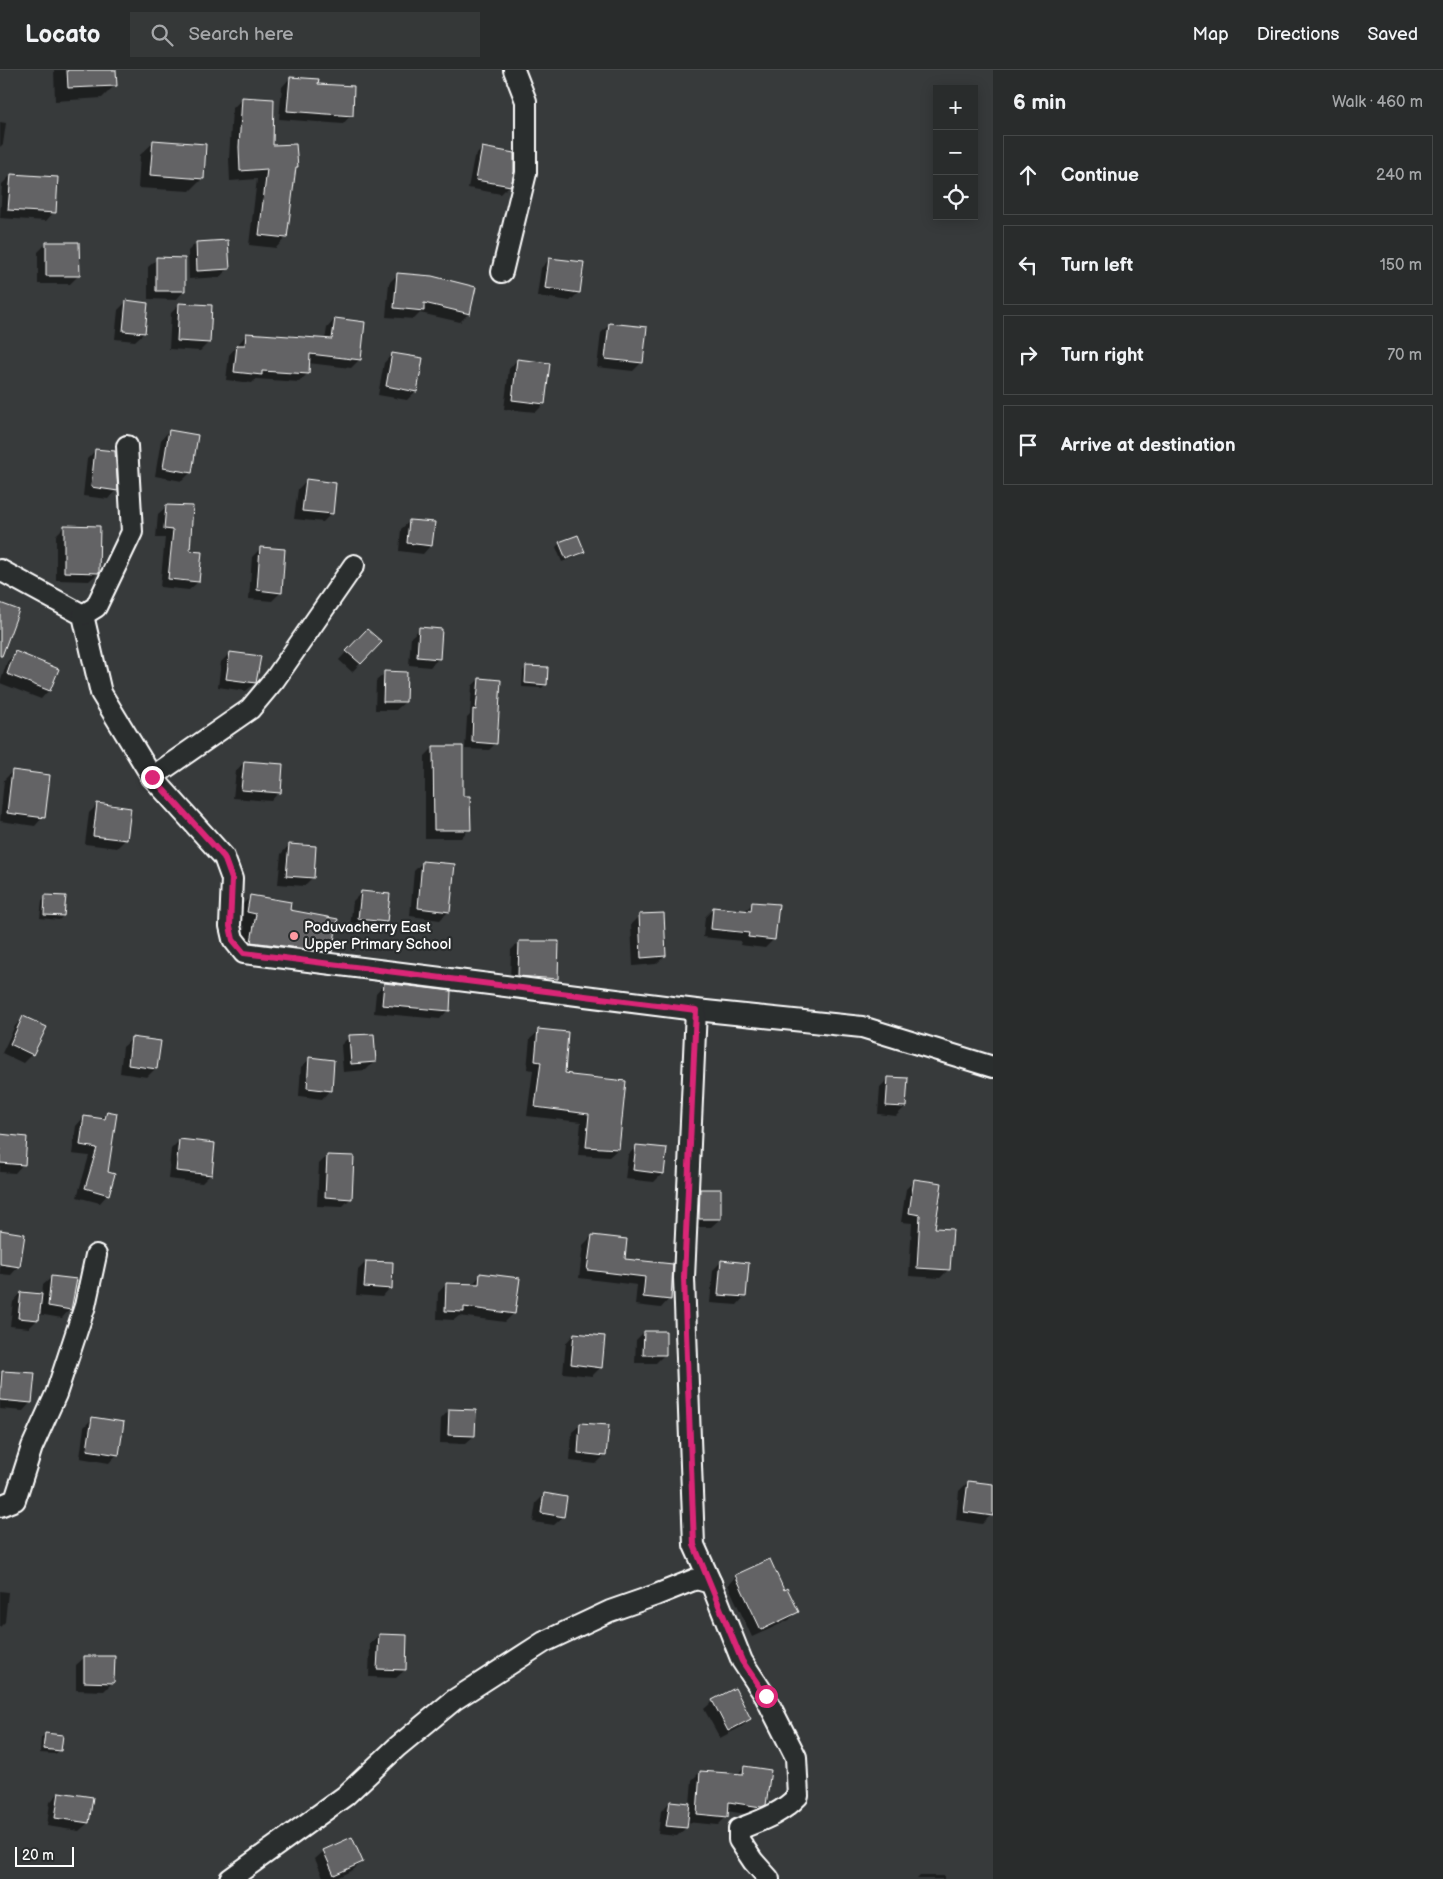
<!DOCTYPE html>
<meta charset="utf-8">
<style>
body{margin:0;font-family:"Balsamiq Sans",sans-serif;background:#353838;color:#f1f3f6}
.controls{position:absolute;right:15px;top:15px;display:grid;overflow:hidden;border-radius:0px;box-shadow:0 2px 12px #0003}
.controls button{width:45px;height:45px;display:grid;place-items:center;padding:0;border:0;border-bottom:1px solid #454848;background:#292c2c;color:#f1f3f6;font:25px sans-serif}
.scale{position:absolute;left:15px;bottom:12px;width:59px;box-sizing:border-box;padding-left:5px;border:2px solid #fff;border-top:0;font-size:14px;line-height:18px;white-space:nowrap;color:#fff;-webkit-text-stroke:4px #2a2d2e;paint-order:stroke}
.stop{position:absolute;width:15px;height:15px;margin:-11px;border:4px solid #db2777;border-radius:50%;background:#fff}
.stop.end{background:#db2777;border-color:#fff;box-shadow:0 1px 5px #0008}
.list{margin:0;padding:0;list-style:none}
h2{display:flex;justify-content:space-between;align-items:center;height:65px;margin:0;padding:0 20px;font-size:21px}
h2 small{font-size:16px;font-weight:400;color:#a5a7a9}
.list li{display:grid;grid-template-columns:32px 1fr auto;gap:15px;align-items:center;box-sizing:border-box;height:80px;margin:0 10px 10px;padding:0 10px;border:1px solid #454848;border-radius:0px}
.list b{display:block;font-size:19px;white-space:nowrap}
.list em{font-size:16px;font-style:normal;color:#a5a7a9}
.icon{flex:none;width:28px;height:28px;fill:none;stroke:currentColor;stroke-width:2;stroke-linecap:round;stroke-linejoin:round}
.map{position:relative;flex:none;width:993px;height:1809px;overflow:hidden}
header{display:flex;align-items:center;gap:30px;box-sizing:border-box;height:70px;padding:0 25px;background:#292c2c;border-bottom:1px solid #454848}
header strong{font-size:24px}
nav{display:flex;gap:28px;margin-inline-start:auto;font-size:18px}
.search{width:350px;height:45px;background:#353838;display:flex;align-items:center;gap:12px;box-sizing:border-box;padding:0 18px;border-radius:0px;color:#a5a7a9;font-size:19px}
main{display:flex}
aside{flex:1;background:#292c2c}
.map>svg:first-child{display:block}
</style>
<header>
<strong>Locato</strong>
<div class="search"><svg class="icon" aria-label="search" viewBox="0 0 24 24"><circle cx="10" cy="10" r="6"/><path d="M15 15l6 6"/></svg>Search here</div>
<nav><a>Map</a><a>Directions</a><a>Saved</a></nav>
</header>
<main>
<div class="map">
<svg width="993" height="1809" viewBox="0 0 993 1809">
<rect width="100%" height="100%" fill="#373a3b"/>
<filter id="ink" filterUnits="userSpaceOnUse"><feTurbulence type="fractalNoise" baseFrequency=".02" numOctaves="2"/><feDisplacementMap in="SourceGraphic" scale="10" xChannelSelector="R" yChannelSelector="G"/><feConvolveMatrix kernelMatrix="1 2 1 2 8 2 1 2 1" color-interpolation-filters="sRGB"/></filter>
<g filter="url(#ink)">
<!-- shadow -->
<g fill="#0007">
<path d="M 54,0 L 115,0 L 115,15 L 102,28 L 55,31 Z"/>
<path d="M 290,8 L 317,15 L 351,45 L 343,54 L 279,49 L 282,17 Z"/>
<path d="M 242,29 L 271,76 L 286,167 L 276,178 L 249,175 L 257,109 L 230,111 L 229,89 L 232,39 Z"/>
<path d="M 0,52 L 6,53 L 3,74 L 0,77 Z"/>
<path d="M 154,72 L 203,108 L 190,121 L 138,118 L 140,85 Z"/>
<path d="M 483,78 L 510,115 L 501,124 L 468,118 L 474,87 Z"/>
<path d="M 11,105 L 54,142 L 46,151 L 0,148 L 2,114 Z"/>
<path d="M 47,173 L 78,206 L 70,214 L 38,214 L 38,182 Z"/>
<path d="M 196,173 L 228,198 L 220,207 L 189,209 L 188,181 Z"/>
<path d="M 157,189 L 184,221 L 176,230 L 148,229 L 148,197 Z"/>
<path d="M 550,189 L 579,222 L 570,231 L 537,226 L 541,198 Z"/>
<path d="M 397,205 L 469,243 L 460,252 L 420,243 L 414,249 L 386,247 L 389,213 Z"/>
<path d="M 126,232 L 144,263 L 135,271 L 115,269 L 118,240 Z"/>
<path d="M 180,234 L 209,272 L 200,281 L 169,279 L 171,243 Z"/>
<path d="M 335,249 L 360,289 L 351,298 L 308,293 L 308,303 L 299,312 L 256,309 L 252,313 L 226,310 L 229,285 L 247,264 L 325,270 L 327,258 Z"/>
<path d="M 609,255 L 642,292 L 633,301 L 597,297 L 601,263 Z"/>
<path d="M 392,284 L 416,321 L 407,330 L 378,325 L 384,293 Z"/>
<path d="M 517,290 L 544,334 L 536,342 L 504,339 L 509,299 Z"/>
<path d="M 169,361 L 191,402 L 182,411 L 155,406 L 161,370 Z"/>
<path d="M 96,380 L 116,420 L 108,429 L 83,426 L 87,389 Z"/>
<path d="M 306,411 L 332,443 L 323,452 L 294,449 L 298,419 Z"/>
<path d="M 167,436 L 189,482 L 198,512 L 189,520 L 160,517 L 165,468 L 156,468 L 158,444 Z"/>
<path d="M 410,451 L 431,475 L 423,484 L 399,481 L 401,459 Z"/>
<path d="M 65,456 L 98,503 L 89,511 L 56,510 L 56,465 Z"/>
<path d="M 560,473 L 584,482 L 580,485 L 562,492 L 556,477 Z"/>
<path d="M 261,478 L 281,522 L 272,531 L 249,529 L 252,487 Z"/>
<path d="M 420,559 L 439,588 L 430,597 L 409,595 L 411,567 Z"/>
<path d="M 358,569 L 380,572 L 352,602 L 339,590 Z"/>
<path d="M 16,583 L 49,620 L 41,629 L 0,613 L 7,592 Z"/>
<path d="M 230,583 L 255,613 L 246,621 L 218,617 L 221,592 Z"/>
<path d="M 527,597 L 546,614 L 542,618 L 522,617 L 523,601 Z"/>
<path d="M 385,603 L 405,632 L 396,640 L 375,640 L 376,611 Z"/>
<path d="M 479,609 L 496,673 L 489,680 L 465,679 L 467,648 L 470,645 L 472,616 Z"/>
<path d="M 434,677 L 462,728 L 469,759 L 461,768 L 425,768 L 425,686 Z"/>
<path d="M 244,692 L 279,722 L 271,731 L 233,728 L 236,701 Z"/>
<path d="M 13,701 L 43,747 L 35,756 L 0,751 L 4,710 Z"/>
<path d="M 97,735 L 126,769 L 117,778 L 85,774 L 89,743 Z"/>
<path d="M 289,775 L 313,807 L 304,816 L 278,814 L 281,784 Z"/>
<path d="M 423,792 L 449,841 L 440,850 L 410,846 L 414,801 Z"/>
<path d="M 362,822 L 386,851 L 377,860 L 350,857 L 353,831 Z"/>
<path d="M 251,826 L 288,841 L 331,881 L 319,894 L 240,884 L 245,856 L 236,854 L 239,838 Z"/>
<path d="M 46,827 L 63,846 L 59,850 L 40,848 L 42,831 Z"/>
<path d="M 753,833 L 774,869 L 765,878 L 740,875 L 741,871 L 703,867 L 705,847 L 714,838 L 744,842 Z"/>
<path d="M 639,846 L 665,886 L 656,894 L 633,896 L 631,854 Z"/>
<path d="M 519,872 L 557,908 L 548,917 L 510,914 L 511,880 Z"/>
<path d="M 384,914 L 448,940 L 440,949 L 374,943 L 376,923 Z"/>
<path d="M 24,947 L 45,958 L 32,984 L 23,993 L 2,983 L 15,956 Z"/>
<path d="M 539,961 L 563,1004 L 618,1079 L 609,1087 L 578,1085 L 581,1052 L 527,1046 L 533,1000 L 527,999 L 530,969 Z"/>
<path d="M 350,966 L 374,992 L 366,1000 L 343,1002 L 341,975 Z"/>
<path d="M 132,969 L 156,998 L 147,1007 L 120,1003 L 123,977 Z"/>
<path d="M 310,989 L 330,1020 L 322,1029 L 299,1026 L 301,997 Z"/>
<path d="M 889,1008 L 907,1009 L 905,1037 L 896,1046 L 878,1044 L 880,1017 Z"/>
<path d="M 108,1042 L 108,1124 L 100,1133 L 77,1127 L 89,1086 L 72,1084 L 76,1056 L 84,1047 L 100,1050 Z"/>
<path d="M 0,1065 L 23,1094 L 15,1103 L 0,1102 Z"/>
<path d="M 180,1070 L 211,1104 L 202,1113 L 168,1109 L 171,1079 Z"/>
<path d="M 637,1076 L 663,1103 L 654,1112 L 625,1109 L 628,1085 Z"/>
<path d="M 327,1086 L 351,1128 L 342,1137 L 317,1136 L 319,1094 Z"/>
<path d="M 915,1110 L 949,1199 L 940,1208 L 909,1206 L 912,1153 L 901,1152 L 906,1119 Z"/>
<path d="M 700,1120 L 720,1149 L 711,1157 L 690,1157 L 692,1128 Z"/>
<path d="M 0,1161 L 19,1196 L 11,1205 L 0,1204 Z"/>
<path d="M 592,1166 L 624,1190 L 671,1195 L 669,1229 L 661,1238 L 635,1235 L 637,1215 L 579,1208 L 583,1175 Z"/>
<path d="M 366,1192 L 390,1218 L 382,1227 L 356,1225 L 358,1200 Z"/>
<path d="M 721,1192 L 745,1226 L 737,1235 L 710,1233 L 713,1200 Z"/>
<path d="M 481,1205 L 514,1243 L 505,1252 L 459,1246 L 454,1250 L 437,1249 L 438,1223 L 446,1214 L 472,1215 Z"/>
<path d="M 52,1207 L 70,1239 L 62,1248 L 38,1244 L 38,1249 L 29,1258 L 10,1256 L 13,1232 L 21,1223 L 42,1226 L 43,1215 Z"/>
<path d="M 644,1262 L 665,1284 L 656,1293 L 635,1293 L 636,1270 Z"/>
<path d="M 574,1264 L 601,1297 L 592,1306 L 563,1303 L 566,1273 Z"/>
<path d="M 3,1302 L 31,1332 L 23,1341 L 0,1339 L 0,1304 Z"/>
<path d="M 449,1340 L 474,1366 L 465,1374 L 440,1373 L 441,1349 Z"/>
<path d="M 93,1348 L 117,1384 L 109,1393 L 80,1388 L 84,1357 Z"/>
<path d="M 581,1354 L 605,1385 L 596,1394 L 570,1391 L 572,1362 Z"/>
<path d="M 968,1412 L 993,1416 L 991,1445 L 982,1454 L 956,1450 L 959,1421 Z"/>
<path d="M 545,1424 L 563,1447 L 554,1455 L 533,1452 L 536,1433 Z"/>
<path d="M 736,1506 L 784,1521 L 797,1541 L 789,1550 L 752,1567 L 728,1515 Z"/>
<path d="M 0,1521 L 8,1522 L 5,1552 L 0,1557 Z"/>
<path d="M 379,1565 L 405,1600 L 396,1608 L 369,1607 L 370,1573 Z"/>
<path d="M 85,1587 L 113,1612 L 104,1621 L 76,1620 L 76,1595 Z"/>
<path d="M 713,1631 L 750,1649 L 741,1657 L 720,1668 L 704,1639 Z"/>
<path d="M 45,1664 L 59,1681 L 55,1684 L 40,1683 L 41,1668 Z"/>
<path d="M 744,1697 L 765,1734 L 756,1743 L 752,1745 L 727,1741 L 727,1746 L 718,1755 L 686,1752 L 686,1758 L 677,1766 L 658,1764 L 661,1741 L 670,1732 L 690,1734 L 692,1710 L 700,1702 L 737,1705 Z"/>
<path d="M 59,1723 L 88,1753 L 79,1761 L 47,1756 L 50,1732 Z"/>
<path d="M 324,1781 L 362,1792 L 353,1800 L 334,1809 L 324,1809 L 315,1789 Z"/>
<path d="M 920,1806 L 945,1806 L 945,1809 L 917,1809 Z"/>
</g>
<!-- building -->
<g fill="#636465" stroke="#fff">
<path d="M 67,0 L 116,0 L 117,16 L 68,18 Z"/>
<path d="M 290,7 L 319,9 L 318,14 L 354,16 L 353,46 L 287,41 Z"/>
<path d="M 242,27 L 274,29 L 273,75 L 296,74 L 298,97 L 296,97 L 287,168 L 259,165 L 267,99 L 240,101 L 239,77 Z"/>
<path d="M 153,70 L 206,74 L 204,109 L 150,105 Z"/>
<path d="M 482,77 L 514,83 L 514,102 L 511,116 L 476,110 Z"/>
<path d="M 11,104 L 58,107 L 56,143 L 8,140 Z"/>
<path d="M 228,170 L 230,199 L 197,201 L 196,172 Z"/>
<path d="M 46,172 L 79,172 L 80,206 L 46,206 Z"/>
<path d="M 156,187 L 185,188 L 185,221 L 156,221 Z"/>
<path d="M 549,188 L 584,192 L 580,223 L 545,218 Z"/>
<path d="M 397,203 L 432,206 L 476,217 L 470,244 L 424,233 L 424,241 L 394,238 Z"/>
<path d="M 126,230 L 148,233 L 145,263 L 123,261 Z"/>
<path d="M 179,233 L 212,235 L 210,273 L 177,271 Z"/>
<path d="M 335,248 L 365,252 L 361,290 L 310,284 L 309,304 L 262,301 L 262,305 L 234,302 L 237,275 L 245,275 L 246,263 L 332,269 Z"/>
<path d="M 609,253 L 647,257 L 643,293 L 605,289 Z"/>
<path d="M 392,283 L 423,288 L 417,322 L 386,316 Z"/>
<path d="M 517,289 L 550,293 L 545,334 L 512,330 Z"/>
<path d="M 169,360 L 198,365 L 192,403 L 163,398 Z"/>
<path d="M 95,379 L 115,381 L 118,421 L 91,417 Z"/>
<path d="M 306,409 L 336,413 L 333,444 L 302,441 Z"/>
<path d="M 166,435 L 193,436 L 190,481 L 202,482 L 199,512 L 168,509 L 173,460 L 164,459 Z"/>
<path d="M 409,450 L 435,452 L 432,476 L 407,473 Z"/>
<path d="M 64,455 L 100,456 L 99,503 L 64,502 Z"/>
<path d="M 578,465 L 585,482 L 566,489 L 559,472 Z"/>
<path d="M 260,477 L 285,479 L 282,523 L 257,520 Z"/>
<path d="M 0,533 L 19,540 L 2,586 L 0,586 Z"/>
<path d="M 419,557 L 442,559 L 440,589 L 417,587 Z"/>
<path d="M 367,559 L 382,572 L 361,594 L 346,581 Z"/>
<path d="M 15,581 L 59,599 L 50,621 L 7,604 Z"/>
<path d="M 230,582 L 261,586 L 256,613 L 226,609 Z"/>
<path d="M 526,596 L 548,597 L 547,615 L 525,613 Z"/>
<path d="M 384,601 L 407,602 L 406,632 L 383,632 Z"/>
<path d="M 479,608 L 501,610 L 497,674 L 472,672 L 473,639 L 476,640 Z"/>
<path d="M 433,676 L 463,676 L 463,726 L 470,726 L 471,760 L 434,760 Z"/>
<path d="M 244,691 L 283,694 L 281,723 L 241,720 Z"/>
<path d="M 12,700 L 50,705 L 45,748 L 7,743 Z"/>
<path d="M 97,733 L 131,738 L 127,770 L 93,766 Z"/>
<path d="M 289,774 L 316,776 L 314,808 L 286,806 Z"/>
<path d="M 422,791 L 455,794 L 450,842 L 418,838 Z"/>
<path d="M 361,821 L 390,824 L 387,852 L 358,849 Z"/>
<path d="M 45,825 L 66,826 L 64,846 L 44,845 Z"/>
<path d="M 250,825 L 291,832 L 290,840 L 338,849 L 332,882 L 251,872 L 256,844 L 247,842 Z"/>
<path d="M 752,832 L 779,834 L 775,870 L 748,867 L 749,863 L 711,859 L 713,837 L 751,841 Z"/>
<path d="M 664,843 L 666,886 L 641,888 L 639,844 Z"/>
<path d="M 519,871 L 559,871 L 558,909 L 518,906 Z"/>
<path d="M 384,913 L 451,921 L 450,941 L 382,935 Z"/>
<path d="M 23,946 L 47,957 L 33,985 L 10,974 Z"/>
<path d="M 538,959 L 568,962 L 565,1003 L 571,1004 L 571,1005 L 626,1011 L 619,1079 L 586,1077 L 589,1044 L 535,1037 L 541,992 L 535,991 Z"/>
<path d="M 374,964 L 376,992 L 351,994 L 349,965 Z"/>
<path d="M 131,967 L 161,971 L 157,999 L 128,995 Z"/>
<path d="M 309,987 L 334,990 L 332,1021 L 307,1018 Z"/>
<path d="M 888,1007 L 908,1008 L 906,1037 L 886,1036 Z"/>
<path d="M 107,1041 L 117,1043 L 108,1102 L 115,1104 L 109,1125 L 85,1118 L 97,1078 L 80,1075 L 84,1046 L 105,1049 Z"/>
<path d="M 0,1064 L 27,1067 L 25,1095 L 0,1093 Z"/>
<path d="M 179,1069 L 215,1073 L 212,1105 L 176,1101 Z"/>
<path d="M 636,1075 L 667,1078 L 664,1104 L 633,1100 Z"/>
<path d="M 327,1085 L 354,1086 L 352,1129 L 325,1127 Z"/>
<path d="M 914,1109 L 942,1113 L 935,1158 L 953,1159 L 950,1200 L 917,1198 L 920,1145 L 909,1143 Z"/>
<path d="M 700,1119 L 721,1119 L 721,1149 L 699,1149 Z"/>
<path d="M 0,1160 L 25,1164 L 20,1197 L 0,1194 Z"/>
<path d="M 592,1165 L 627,1169 L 625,1189 L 673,1194 L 671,1230 L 643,1227 L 645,1207 L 587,1200 Z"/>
<path d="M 721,1190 L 749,1193 L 746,1227 L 718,1225 Z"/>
<path d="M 366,1191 L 393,1192 L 392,1219 L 364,1217 Z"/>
<path d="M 480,1203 L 520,1208 L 515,1244 L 464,1237 L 464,1242 L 445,1241 L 446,1213 L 479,1214 Z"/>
<path d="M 51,1206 L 77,1209 L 71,1240 L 48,1236 Z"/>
<path d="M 21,1222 L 42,1224 L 39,1250 L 18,1248 Z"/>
<path d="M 644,1261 L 666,1261 L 666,1285 L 643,1285 Z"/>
<path d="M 574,1263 L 605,1266 L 602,1298 L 571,1294 Z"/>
<path d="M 2,1301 L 35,1303 L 32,1333 L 0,1330 Z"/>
<path d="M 449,1339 L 476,1340 L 475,1366 L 448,1365 Z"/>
<path d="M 92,1347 L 124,1352 L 119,1385 L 87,1380 Z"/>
<path d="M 580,1353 L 609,1355 L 606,1386 L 578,1383 Z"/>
<path d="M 968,1411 L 993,1414 L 993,1446 L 964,1442 Z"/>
<path d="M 544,1423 L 567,1427 L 564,1447 L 541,1443 Z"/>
<path d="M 770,1489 L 784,1520 L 787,1518 L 799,1542 L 761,1560 L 735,1505 Z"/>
<path d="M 379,1564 L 407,1565 L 406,1600 L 377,1599 Z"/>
<path d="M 84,1586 L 115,1586 L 114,1613 L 84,1612 Z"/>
<path d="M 735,1618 L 751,1649 L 728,1661 L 712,1630 Z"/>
<path d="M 45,1663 L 63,1665 L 61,1681 L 43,1679 Z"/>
<path d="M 744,1696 L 771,1700 L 766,1735 L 761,1737 L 729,1732 L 728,1747 L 697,1744 L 700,1701 L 743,1704 Z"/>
<path d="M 59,1722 L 93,1727 L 89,1753 L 55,1748 Z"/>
<path d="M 670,1731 L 690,1733 L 687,1758 L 666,1756 Z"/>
<path d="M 352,1767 L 363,1792 L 334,1805 L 323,1780 Z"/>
</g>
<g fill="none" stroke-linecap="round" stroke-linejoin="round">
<defs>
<g id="minor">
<path d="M 502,202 L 526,103 L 526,31 L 514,0"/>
<path d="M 0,500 L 83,545 L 101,623 L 152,707 L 224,787 L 232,809 L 230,856 L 233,869 L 244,883 L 696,940 L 862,957 L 993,997"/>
<path d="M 83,545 L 96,537 L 132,462 L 127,376"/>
<path d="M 152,707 L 250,639 L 275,609 L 354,495"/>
<path d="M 696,940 L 684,1208 L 694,1475 L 711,1513"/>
<path d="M 0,1436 L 15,1430 L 32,1377 L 56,1324 L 85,1236 L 96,1185"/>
<path d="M 230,1809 L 345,1726 L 397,1677 L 454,1630 L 544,1572 L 610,1541 L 656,1525 L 696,1509 L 711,1513 L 742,1591 L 765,1626 L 796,1687 L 798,1726 C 781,1744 762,1750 739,1759 L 739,1770 L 753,1791 L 769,1809"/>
</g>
</defs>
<!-- minor casing -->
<use href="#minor" stroke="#fff" stroke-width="24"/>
<!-- minor -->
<use href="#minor" stroke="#2a2d2e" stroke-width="20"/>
</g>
</g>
<g fill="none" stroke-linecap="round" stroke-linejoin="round" filter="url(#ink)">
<!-- route -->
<path stroke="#db2777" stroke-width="6" d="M 152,707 L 224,787 L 232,809 L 230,856 L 233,870 L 244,883 L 696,940 L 684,1208 L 694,1475 L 742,1591 L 766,1626"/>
</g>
<!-- markers -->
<circle fill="#ff9aa2" stroke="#2a2d2e" stroke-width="2" cx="294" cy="866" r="5"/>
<g text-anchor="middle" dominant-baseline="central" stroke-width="4.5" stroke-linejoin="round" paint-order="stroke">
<!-- poi labels -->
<g font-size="15" fill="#fff" stroke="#2a2d2e" text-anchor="start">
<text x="304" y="857">Poduvacherry East<tspan x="304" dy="17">Upper Primary School</tspan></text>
</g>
</g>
</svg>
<div class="controls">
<button>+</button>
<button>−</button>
<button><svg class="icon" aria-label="locate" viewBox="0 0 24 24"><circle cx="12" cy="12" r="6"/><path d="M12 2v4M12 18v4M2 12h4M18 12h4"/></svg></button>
</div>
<div class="scale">20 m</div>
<div class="stop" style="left:766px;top:1626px"></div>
<div class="stop end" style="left:152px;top:707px"></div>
</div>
<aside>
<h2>6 min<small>Walk · 460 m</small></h2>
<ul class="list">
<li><svg class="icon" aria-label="ahead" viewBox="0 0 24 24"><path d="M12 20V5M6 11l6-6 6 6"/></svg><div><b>Continue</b></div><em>240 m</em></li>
<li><svg class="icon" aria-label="left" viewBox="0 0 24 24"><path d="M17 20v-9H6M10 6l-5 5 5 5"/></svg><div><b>Turn left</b></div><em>150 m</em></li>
<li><svg class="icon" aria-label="right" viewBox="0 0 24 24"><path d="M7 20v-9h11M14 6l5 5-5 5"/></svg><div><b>Turn right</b></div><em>70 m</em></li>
<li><svg class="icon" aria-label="arrive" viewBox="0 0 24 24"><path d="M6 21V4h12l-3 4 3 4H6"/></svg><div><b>Arrive at destination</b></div></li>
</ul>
</aside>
</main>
